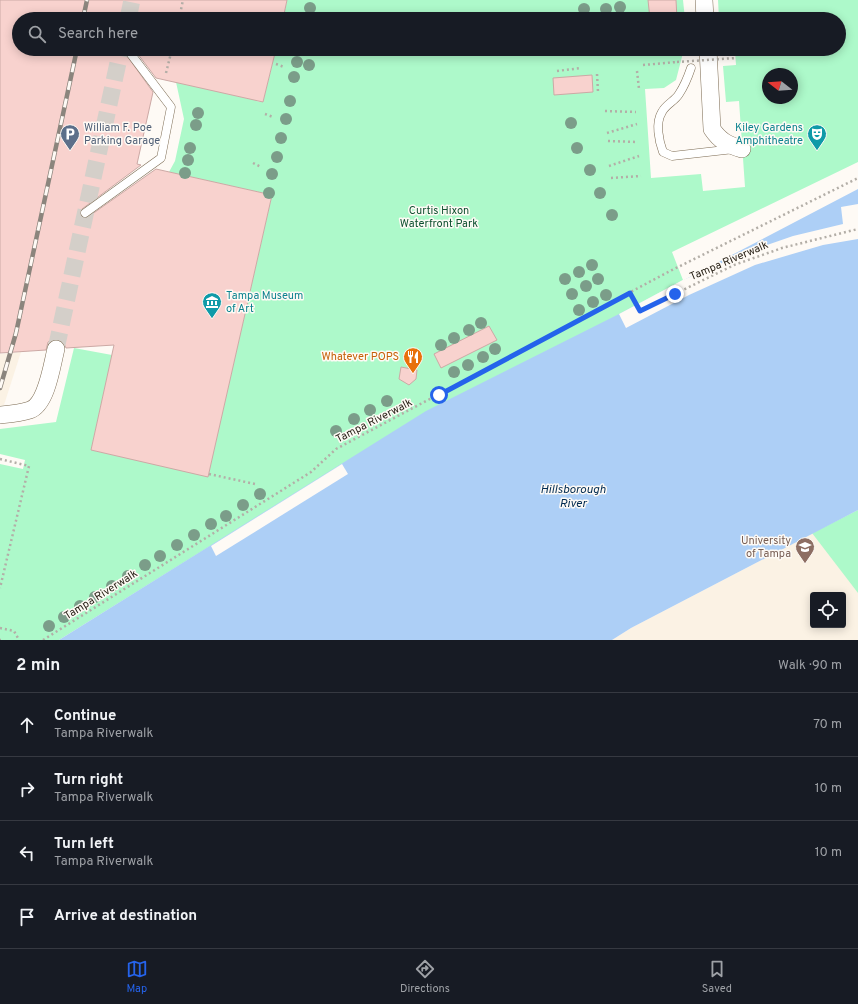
<!DOCTYPE html>
<meta charset="utf-8">
<style>
body{margin:0;font-family:Overpass,sans-serif;background:#20242c;color:#f1f3f6}
.controls{position:absolute;right:12px;bottom:12px;display:grid;overflow:hidden;border-radius:4px;box-shadow:0 2px 10px #0003}
.controls button{width:36px;height:36px;display:grid;place-items:center;padding:0;border:0;border-bottom:1px solid #363941;background:#171b24;color:#f1f3f6;font:20px sans-serif}
.compass{position:absolute;left:762px;top:68px;width:36px;height:36px;border-radius:50%;background:#171b24;box-shadow:0 2px 10px #0003;rotate:287deg}
.stop{position:absolute;width:12px;height:12px;margin:-9px;border:3px solid #2563eb;border-radius:50%;background:#fff}
.stop.end{background:#2563eb;border-color:#fff;box-shadow:0 1px 4px #0008}
.list{margin:0;padding:0;list-style:none}
h2{display:flex;justify-content:space-between;align-items:center;height:52px;margin:0;padding:0 16px;font-size:17px}
h2 small{font-size:13px;font-weight:400;color:#9ea1a6}
.list li{display:grid;grid-template-columns:26px 1fr auto;gap:12px;align-items:center;box-sizing:border-box;height:64px;padding:0 16px;border-top:1px solid #363941}
.list b{display:block;font-size:15px;white-space:nowrap}
.list p{margin:0;font-size:13px;white-space:nowrap;color:#9ea1a6}
.list em{font-size:13px;font-style:normal;color:#9ea1a6}
.icon{flex:none;width:22px;height:22px;fill:none;stroke:currentColor;stroke-width:2;stroke-linecap:round;stroke-linejoin:round}
.map{position:relative;flex:none;width:858px;height:640px;overflow:hidden}
.search{position:absolute;background:#171b24;box-shadow:0 2px 10px #0003;left:12px;right:12px;top:12px;height:44px;display:flex;align-items:center;gap:10px;box-sizing:border-box;padding:0 14px;border-radius:22px;color:#9ea1a6;font-size:15px}
.sheet{height:308px;background:#171b24}
nav{display:flex;justify-content:space-around;align-items:center;box-sizing:border-box;height:56px;border-top:1px solid #363941;background:#171b24;font-size:11px;color:#9ea1a6}
nav a{display:grid;justify-items:center;gap:2px}
nav .on{color:#2563eb}
.map>svg:first-child{display:block}
</style>
<div class="map">
<svg width="858" height="640" viewBox="0 0 858 640">
<rect width="100%" height="100%" fill="#fefaf5"/>
<!-- built -->
<g fill="#fbf2e4" fill-rule="evenodd">
<path d="M 21,352 L 4,405 L 0,406 L 0,354 Z"/>
<path d="M 858,510 L 858,640 L 612,640 L 631,628 ZM 813,595 L 843,595 L 843,625 L 813,625 Z"/>
</g>
<!-- green -->
<g fill="#adf9ca" fill-rule="evenodd">
<path d="M 287,0 L 683,0 L 685,19 L 283,19 Z"/>
<path d="M 718,0 L 858,0 L 858,162 L 672,252 L 683,280 L 342,464 L 59,640 L 0,640 L 0,464 L 23,469 L 25,460 L 0,454 L 0,429 L 56,422 L 74,348 L 112,355 L 91,450 L 208,476 L 272,195 L 169,172 L 175,161 L 184,119 L 176,82 L 250,99 L 256,99 L 256,101 L 263,102 L 276,49 L 684,49 L 676,80 L 664,88 L 645,89 L 651,178 L 701,174 L 703,191 L 745,187 L 739,101 L 726,102 L 723,66 L 736,65 L 735,51 L 722,52 L 722,49 L 839,49 L 839,19 L 719,19 ZM 768,74 L 792,74 L 792,98 L 768,98 Z"/>
<path d="M 858,510 L 858,593 L 812,533 Z"/>
</g>
<!-- water -->
<path fill="#adcff6" d="M 858,189 L 858,510 L 631,628 L 612,640 L 59,640 L 426,411 L 619,314 Z"/>
<!-- pier -->
<g fill="#fefaf5">
<path d="M 858,204 L 858,239 L 823,245 L 755,265 L 689,295 L 626,328 L 619,314 L 683,280 L 750,251 L 793,236 L 843,224 L 841,207 Z"/>
<path d="M 342,464 L 348,474 L 216,556 L 211,546 Z"/>
</g>
<!-- building -->
<g fill="#f8d2ce" stroke="#cca9a5">
<path d="M 0,0 L 287,0 L 283,19 L 19,19 L 19,49 L 122,49 L 153,92 L 137,164 L 141,165 L 82,209 L 80,213 L 82,218 L 88,217 L 156,169 L 272,195 L 208,477 L 91,450 L 114,345 L 66,348 L 63,341 L 54,339 L 48,342 L 46,350 L 0,353 Z"/>
<path d="M 648,0 L 676,0 L 677,19 L 650,19 Z"/>
<path d="M 134,49 L 276,49 L 263,102 L 156,78 Z"/>
<path d="M 652,49 L 679,49 L 679,52 L 652,54 Z"/>
<path d="M 592,75 L 593,92 L 554,95 L 553,78 Z"/>
<path d="M 489,326 L 497,340 L 441,368 L 434,354 Z"/>
<path d="M 401,367 L 417,370 L 416,379 L 409,385 L 399,379 Z"/>
</g>
<g fill="none" stroke-linecap="round" stroke-linejoin="round">
<!-- minor-tunnel -->
<g stroke="#d4cfc9" stroke-width="17" stroke-dasharray="17 8" stroke-linecap="butt">
<path d="M 128,19 L 132,0"/>
<path d="M 56,349 L 121,49"/>
</g>
<defs>
<g id="service">
<path d="M 691,68 C 688,77 685,85 679,94 C 675,101 666,104 662,112 C 655,123 659,141 663,152 L 672,156 L 734,149"/>
<path d="M 85,213 L 161,158 L 171,107 L 127,49"/>
</g>
<g id="minor">
<path d="M 704,0 L 705,19"/>
<path d="M 708,49 L 712,129 C 720,141 728,145 742,149"/>
<path d="M 0,415 C 10,414 21,413 30,410 C 47,404 52,364 56,349"/>
</g>
</defs>
<!-- service casing -->
<use href="#service" stroke="#7c6b53" stroke-width="9"/>
<!-- minor casing -->
<use href="#minor" stroke="#7c6b53" stroke-width="18"/>
<!-- path -->
<g stroke="#b3aea7" stroke-width="2.5" stroke-dasharray="2 3" stroke-linecap="butt">
<path d="M 179,19 L 183,0"/>
<path d="M 276,64 L 284,67"/>
<path d="M 643,65 L 677,62"/>
<path d="M 557,71 L 581,68"/>
<path d="M 637,71 L 639,89"/>
<path d="M 166,73 L 172,49"/>
<path d="M 597,74 L 598,92"/>
<path d="M 605,111 L 636,112"/>
<path d="M 265,114 L 273,117"/>
<path d="M 607,133 L 637,124"/>
<path d="M 608,141 L 638,142"/>
<path d="M 253,163 L 261,167"/>
<path d="M 609,166 L 639,156"/>
<path d="M 611,178 L 641,176"/>
<path d="M 630,293 L 640,311 L 734,265 L 782,248 L 858,229"/>
<path d="M 0,459 L 29,466 L 0,588"/>
<path d="M 209,474 L 255,484"/>
<path d="M 0,628 L 14,631 L 19,640"/>
<path d="M 0,640 L 1,640"/>
<path d="M 43,640 L 311,472 L 336,449 L 670,271 L 858,178"/>
</g>
<!-- service -->
<use href="#service" stroke="#fff" stroke-width="8"/>
<!-- minor -->
<use href="#minor" stroke="#fff" stroke-width="17"/>
<defs>
<g id="rail">
<path d="M 83,19 L 87,0"/>
<path d="M 0,388 L 16,333 L 77,49"/>
</g>
</defs>
<!-- rail casing -->
<use href="#rail" stroke="#8b857d" stroke-width="4.5"/>
<!-- rail -->
<use href="#rail" stroke="#fefaf5" stroke-width="3" stroke-dasharray="9" stroke-linecap="butt"/>
<!-- path-bridge -->
<path stroke="#b3aea7" stroke-width="2.5" stroke-dasharray="2 3" stroke-linecap="butt" d="M 677,62 L 736,58"/>
</g>
<!-- trees -->
<g fill="#7b9d89">
<circle cx="620" cy="7" r="6"/>
<circle cx="310" cy="8" r="6"/>
<circle cx="584" cy="9" r="6"/>
<circle cx="606" cy="9" r="6"/>
<circle cx="297" cy="62" r="6"/>
<circle cx="309" cy="65" r="6"/>
<circle cx="294" cy="77" r="6"/>
<circle cx="290" cy="101" r="6"/>
<circle cx="198" cy="113" r="6"/>
<circle cx="286" cy="119" r="6"/>
<circle cx="571" cy="123" r="6"/>
<circle cx="196" cy="125" r="6"/>
<circle cx="281" cy="138" r="6"/>
<circle cx="190" cy="148" r="6"/>
<circle cx="577" cy="148" r="6"/>
<circle cx="277" cy="157" r="6"/>
<circle cx="188" cy="160" r="6"/>
<circle cx="590" cy="170" r="6"/>
<circle cx="185" cy="173" r="6"/>
<circle cx="272" cy="174" r="6"/>
<circle cx="269" cy="193" r="6"/>
<circle cx="600" cy="193" r="6"/>
<circle cx="612" cy="215" r="6"/>
<circle cx="592" cy="265" r="6"/>
<circle cx="579" cy="272" r="6"/>
<circle cx="565" cy="279" r="6"/>
<circle cx="598" cy="279" r="6"/>
<circle cx="586" cy="286" r="6"/>
<circle cx="572" cy="294" r="6"/>
<circle cx="606" cy="295" r="6"/>
<circle cx="593" cy="302" r="6"/>
<circle cx="579" cy="310" r="6"/>
<circle cx="481" cy="323" r="6"/>
<circle cx="469" cy="330" r="6"/>
<circle cx="454" cy="338" r="6"/>
<circle cx="441" cy="345" r="6"/>
<circle cx="495" cy="349" r="6"/>
<circle cx="483" cy="357" r="6"/>
<circle cx="468" cy="365" r="6"/>
<circle cx="454" cy="372" r="6"/>
<circle cx="387" cy="401" r="6"/>
<circle cx="370" cy="410" r="6"/>
<circle cx="354" cy="419" r="6"/>
<circle cx="336" cy="431" r="6"/>
<circle cx="260" cy="494" r="6"/>
<circle cx="243" cy="505" r="6"/>
<circle cx="226" cy="516" r="6"/>
<circle cx="211" cy="524" r="6"/>
<circle cx="194" cy="535" r="6"/>
<circle cx="177" cy="545" r="6"/>
<circle cx="160" cy="556" r="6"/>
<circle cx="145" cy="565" r="6"/>
<circle cx="128" cy="576" r="6"/>
<circle cx="112" cy="586" r="6"/>
<circle cx="95" cy="597" r="6"/>
<circle cx="80" cy="606" r="6"/>
<circle cx="64" cy="617" r="6"/>
<circle cx="49" cy="626" r="6"/>
</g>
<g fill="none" stroke-linecap="round" stroke-linejoin="round">
<!-- route -->
<path stroke="#2563eb" stroke-width="5" d="M 439,395 L 630,293 L 640,311 L 675,294"/>
</g>
<!-- icons -->
<defs>
<symbol id="parking-pin" viewBox="-11 -11 22 30"><path d="M0 17L-7.5 6A9.5 9.5 0 1 1 7.5 6Z" fill="#5c6f8a" stroke="#fefaf5"/><path d="M-3.5-5.5H1a3.5 3.5 0 0 1 0 7H-1V5.5H-3.5ZM-1-3.4V-.6H.8a1.4 1.4 0 0 0 0-2.8Z" fill="#fff"/></symbol>
<symbol id="theatre-pin" viewBox="-11 -11 22 30"><path d="M0 17L-7.5 6A9.5 9.5 0 1 1 7.5 6Z" fill="#0f9aa8" stroke="#fefaf5"/><path d="M-5-5.5Q0-4 5-5.5V0Q5 5 0 6Q-5 5-5 0ZM-3.3-2.5H-1v1.5H-3.3ZM1-2.5H3.3v1.5H1ZM-2.8 1Q0 5.5 2.8 1Z" fill="#fff"/></symbol>
<symbol id="museum-pin" viewBox="-11 -11 22 30"><path d="M0 17L-7.5 6A9.5 9.5 0 1 1 7.5 6Z" fill="#0f9aa8" stroke="#fefaf5"/><path d="M0-6L6-3V-2H-6V-3ZM-5-1h2V3h-2ZM-1-1h2V3h-2ZM3-1h2V3H3ZM-6 4H6V6H-6Z" fill="#fff"/></symbol>
<symbol id="restaurant-pin" viewBox="-11 -11 22 30"><path d="M0 17L-7.5 6A9.5 9.5 0 1 1 7.5 6Z" fill="#e8710a" stroke="#fefaf5"/><path d="M-5-6h1v4h1v-4h1v4h1v-4h1v5L-1.5 .5V6h-2V.5L-5-1ZM5-6V6H3V1.5H1.5Q1.5-4 5-6Z" fill="#fff"/></symbol>
<symbol id="university-pin" viewBox="-11 -11 22 30"><path d="M0 17L-7.5 6A9.5 9.5 0 1 1 7.5 6Z" fill="#8d6e63" stroke="#fefaf5"/><path d="M0-5L7-2L0 1L-7-2ZM-4 1L0 2.5L4 1V4Q0 6-4 4Z" fill="#fff"/></symbol>
</defs>
<g fill-rule="evenodd">
<use href="#parking-pin" x="59" y="123" width="22" height="30"/>
<use href="#theatre-pin" x="806" y="123" width="22" height="30"/>
<use href="#museum-pin" x="201" y="291" width="22" height="30"/>
<use href="#restaurant-pin" x="402" y="346" width="22" height="30"/>
<use href="#university-pin" x="794" y="536" width="22" height="30"/>
</g>
<g text-anchor="middle" dominant-baseline="central" stroke-width="3" stroke-linejoin="round" paint-order="stroke">
<!-- service labels -->
<g font-size="11" fill="#4e5e75" stroke="#fefaf5" text-anchor="start">
<text x="84" y="128">William F. Poe<tspan x="84" dy="13">Parking Garage</tspan></text>
</g>
<!-- culture labels -->
<g font-size="11" fill="#0d838f" stroke="#fefaf5" text-anchor="end">
<text x="803" y="128">Kiley Gardens<tspan x="803" dy="13">Amphitheatre</tspan></text>
<text x="226" y="296" text-anchor="start">Tampa Museum<tspan x="226" dy="13">of Art</tspan></text>
</g>
<!-- park labels -->
<g font-size="11" fill="#105131" stroke="#fefaf5">
<text x="439" y="211">Curtis Hixon<tspan x="439" dy="13">Waterfront Park</tspan></text>
</g>
<!-- street labels -->
<g font-size="11" fill="#2a2319" stroke="#fefaf5">
<text transform="translate(729 261) rotate(-23)">Tampa Riverwalk</text>
<text transform="translate(374 421) rotate(-27)">Tampa Riverwalk</text>
<text transform="translate(101 595) rotate(-32)">Tampa Riverwalk</text>
</g>
<!-- food labels -->
<g font-size="11" fill="#c56008" stroke="#fefaf5" text-anchor="end">
<text x="399" y="357">Whatever POPS</text>
</g>
<!-- education labels -->
<g font-size="11" fill="#785e54" stroke="#fefaf5" text-anchor="end">
<text x="791" y="541">University<tspan x="791" dy="13">of Tampa</tspan></text>
</g>
<!-- water labels -->
<g font-size="12" font-style="italic" fill="#002b51" stroke="#fefaf5">
<text x="573" y="490">Hillsborough<tspan x="573" dy="14">River</tspan></text>
</g>
</g>
</svg>
<div class="controls">
<button><svg class="icon" aria-label="locate" viewBox="0 0 24 24"><circle cx="12" cy="12" r="6"/><path d="M12 2v4M12 18v4M2 12h4M18 12h4"/></svg></button>
</div>
<svg class="compass" viewBox="-18 -18 36 36"><path d="M0-13l5 13h-10z" fill="#e53935"/><path d="M0 13l5-13h-10z" fill="#9ea1a6"/></svg>
<div class="stop" style="left:439px;top:395px"></div>
<div class="stop end" style="left:675px;top:294px"></div>
<div class="search"><svg class="icon" aria-label="search" viewBox="0 0 24 24"><circle cx="10" cy="10" r="6"/><path d="M15 15l6 6"/></svg>Search here</div>
</div>
<section class="sheet">
<h2>2 min<small>Walk · 90 m</small></h2>
<ul class="list">
<li><svg class="icon" aria-label="ahead" viewBox="0 0 24 24"><path d="M12 20V5M6 11l6-6 6 6"/></svg><div><b>Continue</b><p>Tampa Riverwalk</p></div><em>70 m</em></li>
<li><svg class="icon" aria-label="right" viewBox="0 0 24 24"><path d="M7 20v-9h11M14 6l5 5-5 5"/></svg><div><b>Turn right</b><p>Tampa Riverwalk</p></div><em>10 m</em></li>
<li><svg class="icon" aria-label="left" viewBox="0 0 24 24"><path d="M17 20v-9H6M10 6l-5 5 5 5"/></svg><div><b>Turn left</b><p>Tampa Riverwalk</p></div><em>10 m</em></li>
<li><svg class="icon" aria-label="arrive" viewBox="0 0 24 24"><path d="M6 21V4h12l-3 4 3 4H6"/></svg><div><b>Arrive at destination</b></div></li>
</ul>
</section>
<nav>
<a class="on"><svg class="icon" aria-label="map" viewBox="0 0 24 24"><path d="M3 6l6-2 6 2 6-2v14l-6 2-6-2-6 2zM9 4v14M15 6v14"/></svg>Map</a>
<a><svg class="icon" aria-label="directions" viewBox="0 0 24 24"><path d="M12 3l9 9-9 9-9-9zM9 14v-3h6M13 9l2 2-2 2"/></svg>Directions</a>
<a><svg class="icon" aria-label="saved" viewBox="0 0 24 24"><path d="M7 4h10v16l-5-4-5 4z"/></svg>Saved</a>
</nav>
